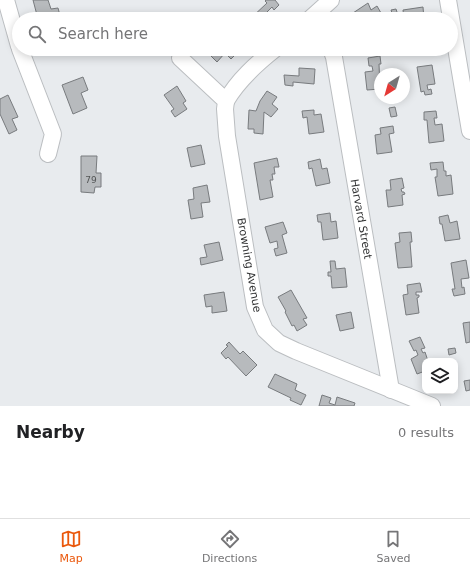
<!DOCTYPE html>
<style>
body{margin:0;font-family:"DejaVu Sans",sans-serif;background:#f6f6f6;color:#202124}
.controls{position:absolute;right:12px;bottom:12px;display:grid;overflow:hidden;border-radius:8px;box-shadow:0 2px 10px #0003}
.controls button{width:36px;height:36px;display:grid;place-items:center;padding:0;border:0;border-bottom:1px solid #e0e0e0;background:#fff;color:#202124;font:20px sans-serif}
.compass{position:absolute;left:374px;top:68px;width:36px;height:36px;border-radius:50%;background:#fff;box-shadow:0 2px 10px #0003;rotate:217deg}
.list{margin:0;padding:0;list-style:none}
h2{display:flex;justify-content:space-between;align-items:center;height:52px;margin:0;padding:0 16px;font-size:17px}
h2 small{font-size:13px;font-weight:400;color:#757577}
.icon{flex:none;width:22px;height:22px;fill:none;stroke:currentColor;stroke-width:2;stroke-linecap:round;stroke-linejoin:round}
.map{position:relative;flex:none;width:470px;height:406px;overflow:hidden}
.search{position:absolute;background:#fff;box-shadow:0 2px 10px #0003;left:12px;right:12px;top:12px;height:44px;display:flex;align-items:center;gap:10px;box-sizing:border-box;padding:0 14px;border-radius:22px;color:#757577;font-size:15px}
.sheet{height:112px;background:#fff}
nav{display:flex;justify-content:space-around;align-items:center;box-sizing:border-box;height:56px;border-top:1px solid #e0e0e0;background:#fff;font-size:11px;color:#757577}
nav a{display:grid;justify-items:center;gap:2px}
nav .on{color:#ea580c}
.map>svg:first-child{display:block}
</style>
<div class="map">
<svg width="470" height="406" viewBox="0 0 470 406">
<rect width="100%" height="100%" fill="#e8ebee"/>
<!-- building -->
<g fill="#b7babd" stroke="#787b7e">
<path d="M 33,0 L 48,0 L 51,9 L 58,8 L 61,19 L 38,19 Z"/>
<path d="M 266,0 L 275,0 L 279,5 L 274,10 L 272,7 L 267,12 L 272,18 L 250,19 L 267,3 L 265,1 Z"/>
<path d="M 368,3 L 371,10 L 377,6 L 381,13 L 371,19 L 357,19 L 353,13 Z"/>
<path d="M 423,7 L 424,19 L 404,19 L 403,10 Z"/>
<path d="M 396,9 L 399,18 L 394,19 L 391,10 Z"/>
<path d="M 211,49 L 214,49 L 217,51 L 219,49 L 241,49 L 231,59 L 225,53 L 217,62 L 207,52 Z"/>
<path d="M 380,56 L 381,64 L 379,64 L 380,89 L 367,90 L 365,72 L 373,71 L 372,66 L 369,66 L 368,58 Z"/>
<path d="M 432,65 L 435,84 L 427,85 L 428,90 L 431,89 L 432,94 L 425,95 L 424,91 L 421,92 L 417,67 Z"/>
<path d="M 299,68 L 315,69 L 314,84 L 293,82 L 293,86 L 285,85 L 284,75 L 299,76 Z"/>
<path d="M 83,77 L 88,90 L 81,93 L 87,108 L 73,114 L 62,85 Z"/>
<path d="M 177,86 L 186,101 L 183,103 L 187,109 L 175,117 L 171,111 L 174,109 L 164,95 Z"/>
<path d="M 267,91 L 277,97 L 272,104 L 278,109 L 271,117 L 264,112 L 263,134 L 254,133 L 254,129 L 248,129 L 249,110 L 256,111 L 260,101 Z"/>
<path d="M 8,95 L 18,117 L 12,119 L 17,130 L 9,134 L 0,114 L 0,99 Z"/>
<path d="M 395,107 L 397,116 L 391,117 L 389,108 Z"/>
<path d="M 314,110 L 314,115 L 321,114 L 324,132 L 309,134 L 307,117 L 303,118 L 302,111 Z"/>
<path d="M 436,111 L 437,118 L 434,118 L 435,125 L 442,124 L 444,141 L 429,143 L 427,120 L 424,120 L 424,112 Z"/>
<path d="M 393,126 L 394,133 L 389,134 L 392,152 L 377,154 L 375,135 L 381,134 L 380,128 Z"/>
<path d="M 201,145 L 205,164 L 191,167 L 187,148 Z"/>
<path d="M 81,156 L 97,156 L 96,173 L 101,173 L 101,187 L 95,187 L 94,193 L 81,192 Z"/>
<path d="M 277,158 L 279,167 L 274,167 L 275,174 L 272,174 L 273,180 L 270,180 L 273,197 L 260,200 L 254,163 Z"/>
<path d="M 320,159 L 322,169 L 327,168 L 330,183 L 316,186 L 312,168 L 309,169 L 308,162 Z"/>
<path d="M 443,162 L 444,171 L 446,171 L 446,176 L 451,175 L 453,194 L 438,196 L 435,177 L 437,177 L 437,169 L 431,170 L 430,163 Z"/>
<path d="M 402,178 L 404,188 L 401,189 L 402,192 L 404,192 L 405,194 L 402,195 L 403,205 L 388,207 L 386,190 L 391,190 L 390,180 Z"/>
<path d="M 207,185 L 210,202 L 201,203 L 203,217 L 191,219 L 188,200 L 194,199 L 193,188 Z"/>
<path d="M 330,213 L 331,222 L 336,221 L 338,238 L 323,240 L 321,222 L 318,222 L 317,215 Z"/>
<path d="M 448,215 L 450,223 L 457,221 L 460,239 L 445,241 L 442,224 L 440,224 L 439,217 Z"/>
<path d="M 283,222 L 287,233 L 282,235 L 287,253 L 276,256 L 274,249 L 278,248 L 277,241 L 270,243 L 265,227 Z"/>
<path d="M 411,232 L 412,242 L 410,242 L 412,267 L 398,268 L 395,243 L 400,242 L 399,233 Z"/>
<path d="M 219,242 L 223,260 L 201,265 L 200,258 L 207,257 L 204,245 Z"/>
<path d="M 466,260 L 469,278 L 461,279 L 462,288 L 464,287 L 465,294 L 454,296 L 452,289 L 455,289 L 451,263 Z"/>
<path d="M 330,261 L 335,261 L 336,269 L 345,268 L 347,287 L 332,288 L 331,276 L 328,276 L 328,272 L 331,272 Z"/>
<path d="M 420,283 L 422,292 L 416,292 L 416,295 L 419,295 L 419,297 L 417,298 L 419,313 L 406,315 L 403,295 L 408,294 L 407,285 Z"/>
<path d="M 291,290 L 307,318 L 303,319 L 307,325 L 297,331 L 294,325 L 292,326 L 285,312 L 286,311 L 278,297 Z"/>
<path d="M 224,292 L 227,311 L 212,313 L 212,306 L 206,307 L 204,295 Z"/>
<path d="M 351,312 L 354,328 L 340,331 L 336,315 Z"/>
<path d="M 470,322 L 470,342 L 466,343 L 463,323 Z"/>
<path d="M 420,337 L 425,348 L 421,349 L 423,353 L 425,352 L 428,361 L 425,361 L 425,371 L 417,374 L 411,359 L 418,355 L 416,350 L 414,351 L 409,341 Z"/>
<path d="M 229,342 L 240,354 L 243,351 L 257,365 L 246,376 L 228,357 L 226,359 L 221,353 L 228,346 L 226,345 Z"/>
<path d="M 455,348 L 456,353 L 449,355 L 448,349 Z"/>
<path d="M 275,374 L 297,384 L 295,390 L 306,395 L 301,405 L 290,400 L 291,398 L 268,387 Z"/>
<path d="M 470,380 L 470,390 L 466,391 L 464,381 Z"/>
<path d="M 322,395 L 331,398 L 329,403 L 335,405 L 337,397 L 355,403 L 354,406 L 319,406 Z"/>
</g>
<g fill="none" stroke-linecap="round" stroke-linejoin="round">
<defs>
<g id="minor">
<path d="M 6,0 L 19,46"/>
<path d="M 448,0 L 470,131"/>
<path d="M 310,19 L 331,0"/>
<path d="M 20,49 L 53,134 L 48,154"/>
<path d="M 331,49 L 334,57 L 391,390"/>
<path d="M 180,58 L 226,101 L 225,109 L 227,136 L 255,307 L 265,330 L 279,343 L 296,351 L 432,406"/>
<path d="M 226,101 C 238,80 256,64 275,49"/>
</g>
</defs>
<!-- minor casing -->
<use href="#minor" stroke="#bbbec1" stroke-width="18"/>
<!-- minor -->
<use href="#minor" stroke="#fff" stroke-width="16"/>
</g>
<g text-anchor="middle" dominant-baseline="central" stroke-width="3.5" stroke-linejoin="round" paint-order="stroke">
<!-- number labels -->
<g font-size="9" fill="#535556">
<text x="91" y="180">79</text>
</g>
<!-- street labels -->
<g font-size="11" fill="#323334" stroke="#fff">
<text transform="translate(361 219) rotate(80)">Harvard Street</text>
<text transform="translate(249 265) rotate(80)">Browning Avenue</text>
</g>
</g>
</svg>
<div class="controls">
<button><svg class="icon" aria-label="layers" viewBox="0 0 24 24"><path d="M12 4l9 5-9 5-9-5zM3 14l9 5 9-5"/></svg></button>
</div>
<svg class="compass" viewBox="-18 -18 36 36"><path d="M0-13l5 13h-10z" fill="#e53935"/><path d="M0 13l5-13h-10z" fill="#757577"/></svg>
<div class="search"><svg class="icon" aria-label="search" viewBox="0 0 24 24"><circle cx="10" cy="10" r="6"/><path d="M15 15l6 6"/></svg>Search here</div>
</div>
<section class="sheet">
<h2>Nearby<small>0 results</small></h2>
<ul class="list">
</ul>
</section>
<nav>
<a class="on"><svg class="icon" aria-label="map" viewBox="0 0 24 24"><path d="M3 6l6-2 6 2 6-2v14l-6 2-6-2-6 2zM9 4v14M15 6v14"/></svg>Map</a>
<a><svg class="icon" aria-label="directions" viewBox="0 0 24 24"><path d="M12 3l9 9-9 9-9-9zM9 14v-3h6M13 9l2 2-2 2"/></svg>Directions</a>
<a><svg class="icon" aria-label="saved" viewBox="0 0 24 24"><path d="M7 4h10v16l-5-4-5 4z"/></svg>Saved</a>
</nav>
